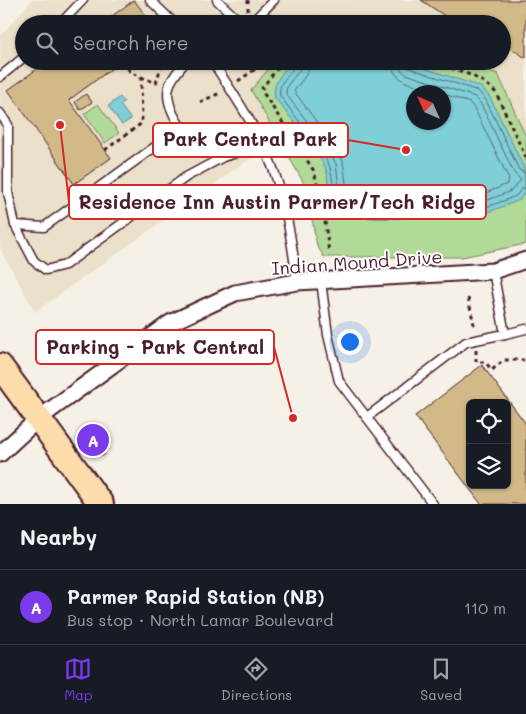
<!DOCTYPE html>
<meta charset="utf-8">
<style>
body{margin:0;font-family:Mali,sans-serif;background:#20242c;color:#f1f3f6}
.controls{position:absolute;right:15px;bottom:15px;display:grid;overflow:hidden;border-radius:8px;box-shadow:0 1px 4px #0004}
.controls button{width:45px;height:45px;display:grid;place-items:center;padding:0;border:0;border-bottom:1px solid #363941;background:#171b24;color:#f1f3f6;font:25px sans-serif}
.compass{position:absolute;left:406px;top:85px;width:45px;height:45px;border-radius:50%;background:#171b24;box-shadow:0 1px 4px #0004;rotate:315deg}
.you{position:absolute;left:349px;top:341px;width:18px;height:18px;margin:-12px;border:4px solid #fff;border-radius:50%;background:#1a73e8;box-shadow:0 0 0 8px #1a73e833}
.badge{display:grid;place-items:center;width:32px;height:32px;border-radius:50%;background:#7c3aed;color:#fff;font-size:16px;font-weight:700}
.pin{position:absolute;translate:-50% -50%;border:2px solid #fff;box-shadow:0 1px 5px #0006}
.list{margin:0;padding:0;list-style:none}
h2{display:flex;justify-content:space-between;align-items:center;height:65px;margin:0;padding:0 20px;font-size:21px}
h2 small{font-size:16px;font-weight:400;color:#9ea1a6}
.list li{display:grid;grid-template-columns:32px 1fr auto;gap:15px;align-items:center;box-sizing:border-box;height:75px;padding:0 20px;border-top:1px solid #363941}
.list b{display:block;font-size:19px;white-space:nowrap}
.list p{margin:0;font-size:16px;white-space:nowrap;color:#9ea1a6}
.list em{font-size:16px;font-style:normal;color:#9ea1a6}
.icon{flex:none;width:28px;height:28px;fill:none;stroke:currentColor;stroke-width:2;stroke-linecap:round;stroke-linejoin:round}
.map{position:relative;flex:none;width:526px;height:504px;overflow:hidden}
.search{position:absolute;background:#171b24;box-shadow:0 1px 4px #0004;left:15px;right:15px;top:15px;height:55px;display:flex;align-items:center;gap:12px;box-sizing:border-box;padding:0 18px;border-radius:28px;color:#9ea1a6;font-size:19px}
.sheet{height:140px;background:#171b24}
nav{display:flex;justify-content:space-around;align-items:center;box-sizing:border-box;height:70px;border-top:1px solid #363941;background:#171b24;font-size:14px;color:#9ea1a6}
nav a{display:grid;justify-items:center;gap:2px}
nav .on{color:#7c3aed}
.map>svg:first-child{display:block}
</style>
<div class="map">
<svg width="526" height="504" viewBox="0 0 526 504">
<rect width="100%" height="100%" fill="#f6f1e7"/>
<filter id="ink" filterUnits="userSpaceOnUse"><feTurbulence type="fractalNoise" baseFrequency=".02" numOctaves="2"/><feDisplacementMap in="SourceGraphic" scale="10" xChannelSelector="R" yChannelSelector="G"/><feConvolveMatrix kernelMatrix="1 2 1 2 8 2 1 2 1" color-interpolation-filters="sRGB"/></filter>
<g filter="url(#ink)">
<!-- built -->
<path fill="#ebe0ca" d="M 32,0 L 526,0 L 526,137 L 498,74 L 457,61 L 502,61 L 502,24 L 340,24 L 314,16 L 307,24 L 24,24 L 24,61 L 275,61 L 251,90 L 279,138 L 35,312 L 0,249 L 0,36 Z"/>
<!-- green -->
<g fill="#b1da98" stroke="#7e7c62" fill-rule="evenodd">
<path d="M 314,16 L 340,24 L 307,24 Z"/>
<path d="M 275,61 L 457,61 L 498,74 L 526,137 L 526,244 L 462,257 L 324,257 L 317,246 L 306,187 L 251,90 ZM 414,92 L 444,92 L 444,122 L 414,122 Z"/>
<path d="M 98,104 L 119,133 L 105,143 L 84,114 Z"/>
</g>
<!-- water -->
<g fill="#7ecfd8" stroke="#698993" fill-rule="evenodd">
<path d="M 293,61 L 403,61 L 481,87 L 490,97 L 524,168 L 525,191 L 520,200 L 491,211 L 453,216 L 451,211 L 429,212 L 429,216 C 404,217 346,226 331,201 C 325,190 330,177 325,167 C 312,142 292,120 275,98 C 272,82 282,73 293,61 ZM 414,92 L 444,92 L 444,122 L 414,122 Z"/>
<path d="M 120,97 L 124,102 L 120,105 L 131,119 L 122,125 L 108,106 Z"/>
</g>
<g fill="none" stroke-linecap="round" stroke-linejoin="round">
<!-- shore -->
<g stroke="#5f6570" stroke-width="1">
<path d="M 296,61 C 294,75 277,79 280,96 L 321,150 L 330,167 L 336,199 L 352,210 L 381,213 L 423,211 L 428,207 L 435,207 L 451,206 L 458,210 L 490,206 L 516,196 L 521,189 L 526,188"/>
<path d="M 303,61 C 302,75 285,80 286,94 L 326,146 L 336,164 L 340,195 L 354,204 L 381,207 L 420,205 L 434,200 L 452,200 L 460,203 L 488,200 L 511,191 L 521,180 L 514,173 L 481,104 L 475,97 L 406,74 L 400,69 L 399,61"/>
<path d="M 310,61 L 308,72 L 294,91 L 332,143 L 343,161 L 347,190 L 357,197 L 381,200 L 417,198 L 434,193 L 453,193 L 462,196 L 486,193 L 507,184 L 509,179 L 474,108 L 470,103 L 444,94"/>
<path d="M 391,61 C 392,84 421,87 439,92"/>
<path d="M 405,61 L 409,68 L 478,91 L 486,100 L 519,170 L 526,173"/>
</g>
</g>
<!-- building -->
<g fill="#d1b988" stroke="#4a1f2b" fill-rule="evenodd">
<path d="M 134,0 L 152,24 L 101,24 Z"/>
<path d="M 421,0 L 526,0 L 526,58 L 502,43 L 502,24 L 457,24 Z"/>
<path d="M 48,61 L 122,61 L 69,100 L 111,158 L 74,184 L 8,90 Z"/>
<path d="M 128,61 L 145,61 L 134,69 Z"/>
<path d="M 86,94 L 92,102 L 80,110 L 75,102 Z"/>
<path d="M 482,365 L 526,424 L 526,504 L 481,504 L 415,416 ZM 470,403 L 507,403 L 507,485 L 470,485 Z"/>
<path d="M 99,446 L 105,454 L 102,456 L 96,449 Z"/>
</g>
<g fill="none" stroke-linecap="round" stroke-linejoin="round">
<defs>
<g id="service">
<path d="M 150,0 L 175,24"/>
<path d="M 217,0 L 242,24"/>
<path d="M 60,24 L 83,0"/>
<path d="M 250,24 L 274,0"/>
<path d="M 186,61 C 181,68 171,78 169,87 C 162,113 199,157 225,156 C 237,155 251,145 261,140"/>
<path d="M 212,61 C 229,87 246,112 260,139 C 283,182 291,234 297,282"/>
<path d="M 0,77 L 24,57"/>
<path d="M 0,113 L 8,125 L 8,192 L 15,225 L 44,227 L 181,128"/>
<path d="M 15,225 L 34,261 L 46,270 L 65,265 L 186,177 L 225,156"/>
<path d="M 321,281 L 328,335 L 339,381 L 433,504"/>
<path d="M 505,334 L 526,329"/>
<path d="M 367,417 L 466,342 L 505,334 L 493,271"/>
</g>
<path id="minor" d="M 0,454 L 38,419 L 170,323 L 235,293 L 297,282 L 493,271 L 526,260"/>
<path id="primary" d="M 0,366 L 101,504"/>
</defs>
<!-- service casing -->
<use href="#service" stroke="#4a1f2b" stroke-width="11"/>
<!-- minor casing -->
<use href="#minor" stroke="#4a1f2b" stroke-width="19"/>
<!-- primary casing -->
<use href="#primary" stroke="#4a1f2b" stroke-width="28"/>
<!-- path -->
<g stroke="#4a1f2b" stroke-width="3" stroke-dasharray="4 4" stroke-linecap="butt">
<path d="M 248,11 L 248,0"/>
<path d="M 283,61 L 262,88 L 264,94 L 314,171 L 324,214 L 329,253"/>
<path d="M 428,61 C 451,69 480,74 496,93 L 526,158"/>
<path d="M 141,77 L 156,83 L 160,70 L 168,61"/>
<path d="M 238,81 L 254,70 L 252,61"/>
<path d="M 200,102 L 220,93"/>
<path d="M 105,150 L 142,123 L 141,77 L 130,72 L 124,61"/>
<path d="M 468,298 L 475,329"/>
<path d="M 476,350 L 476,362 L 485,362 L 492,370 L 504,360 L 524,360"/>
</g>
<!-- service -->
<use href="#service" stroke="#fff" stroke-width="8"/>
<!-- minor -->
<use href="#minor" stroke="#fff" stroke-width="15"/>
<!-- primary -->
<use href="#primary" stroke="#fddcac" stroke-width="24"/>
</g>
</g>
<g text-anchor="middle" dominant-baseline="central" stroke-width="4" stroke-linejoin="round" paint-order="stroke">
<!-- street labels -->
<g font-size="18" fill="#4a1f2b" stroke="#fff">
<text transform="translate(357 262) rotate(-4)">Indian Mound Drive</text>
</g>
</g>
<!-- callouts -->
<path fill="none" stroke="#d62828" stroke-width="2" d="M406 150L348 140M60 125L69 202M293 418L274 347"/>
<g fill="#d62828" stroke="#fff" stroke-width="2">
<circle cx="406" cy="150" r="5"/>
<circle cx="60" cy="125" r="5"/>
<circle cx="293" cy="418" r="5"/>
</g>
<g fill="#fff" stroke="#d62828" stroke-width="2">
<rect x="153" y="123" width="195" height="34" rx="5"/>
<rect x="69" y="185" width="417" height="34" rx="5"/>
<rect x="36" y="330" width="238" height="34" rx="5"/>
</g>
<g font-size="19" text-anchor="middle" font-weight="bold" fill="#4a1f2b">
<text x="250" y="146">Park Central Park</text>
<text x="277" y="209">Residence Inn Austin Parmer/Tech Ridge</text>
<text x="155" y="354">Parking - Park Central</text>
</g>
</svg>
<div class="controls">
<button><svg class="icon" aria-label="locate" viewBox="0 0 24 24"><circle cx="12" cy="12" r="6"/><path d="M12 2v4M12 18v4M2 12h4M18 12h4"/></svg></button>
<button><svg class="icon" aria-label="layers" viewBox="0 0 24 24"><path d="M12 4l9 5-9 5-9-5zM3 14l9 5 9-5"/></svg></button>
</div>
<svg class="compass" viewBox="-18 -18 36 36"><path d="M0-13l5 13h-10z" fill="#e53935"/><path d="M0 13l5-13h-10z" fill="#9ea1a6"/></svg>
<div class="you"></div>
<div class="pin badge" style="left:93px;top:440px">A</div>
<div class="search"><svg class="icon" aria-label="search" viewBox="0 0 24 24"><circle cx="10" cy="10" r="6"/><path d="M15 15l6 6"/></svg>Search here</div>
</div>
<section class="sheet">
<h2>Nearby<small></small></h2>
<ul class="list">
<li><span class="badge">A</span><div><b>Parmer Rapid Station (NB)</b><p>Bus stop · North Lamar Boulevard</p></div><em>110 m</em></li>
</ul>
</section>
<nav>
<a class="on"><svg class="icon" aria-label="map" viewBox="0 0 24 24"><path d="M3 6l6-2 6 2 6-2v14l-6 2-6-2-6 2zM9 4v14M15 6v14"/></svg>Map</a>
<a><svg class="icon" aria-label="directions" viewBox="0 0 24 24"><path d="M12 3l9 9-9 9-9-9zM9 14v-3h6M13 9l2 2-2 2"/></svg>Directions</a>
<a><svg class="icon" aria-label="saved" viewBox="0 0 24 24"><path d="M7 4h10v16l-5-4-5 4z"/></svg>Saved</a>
</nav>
